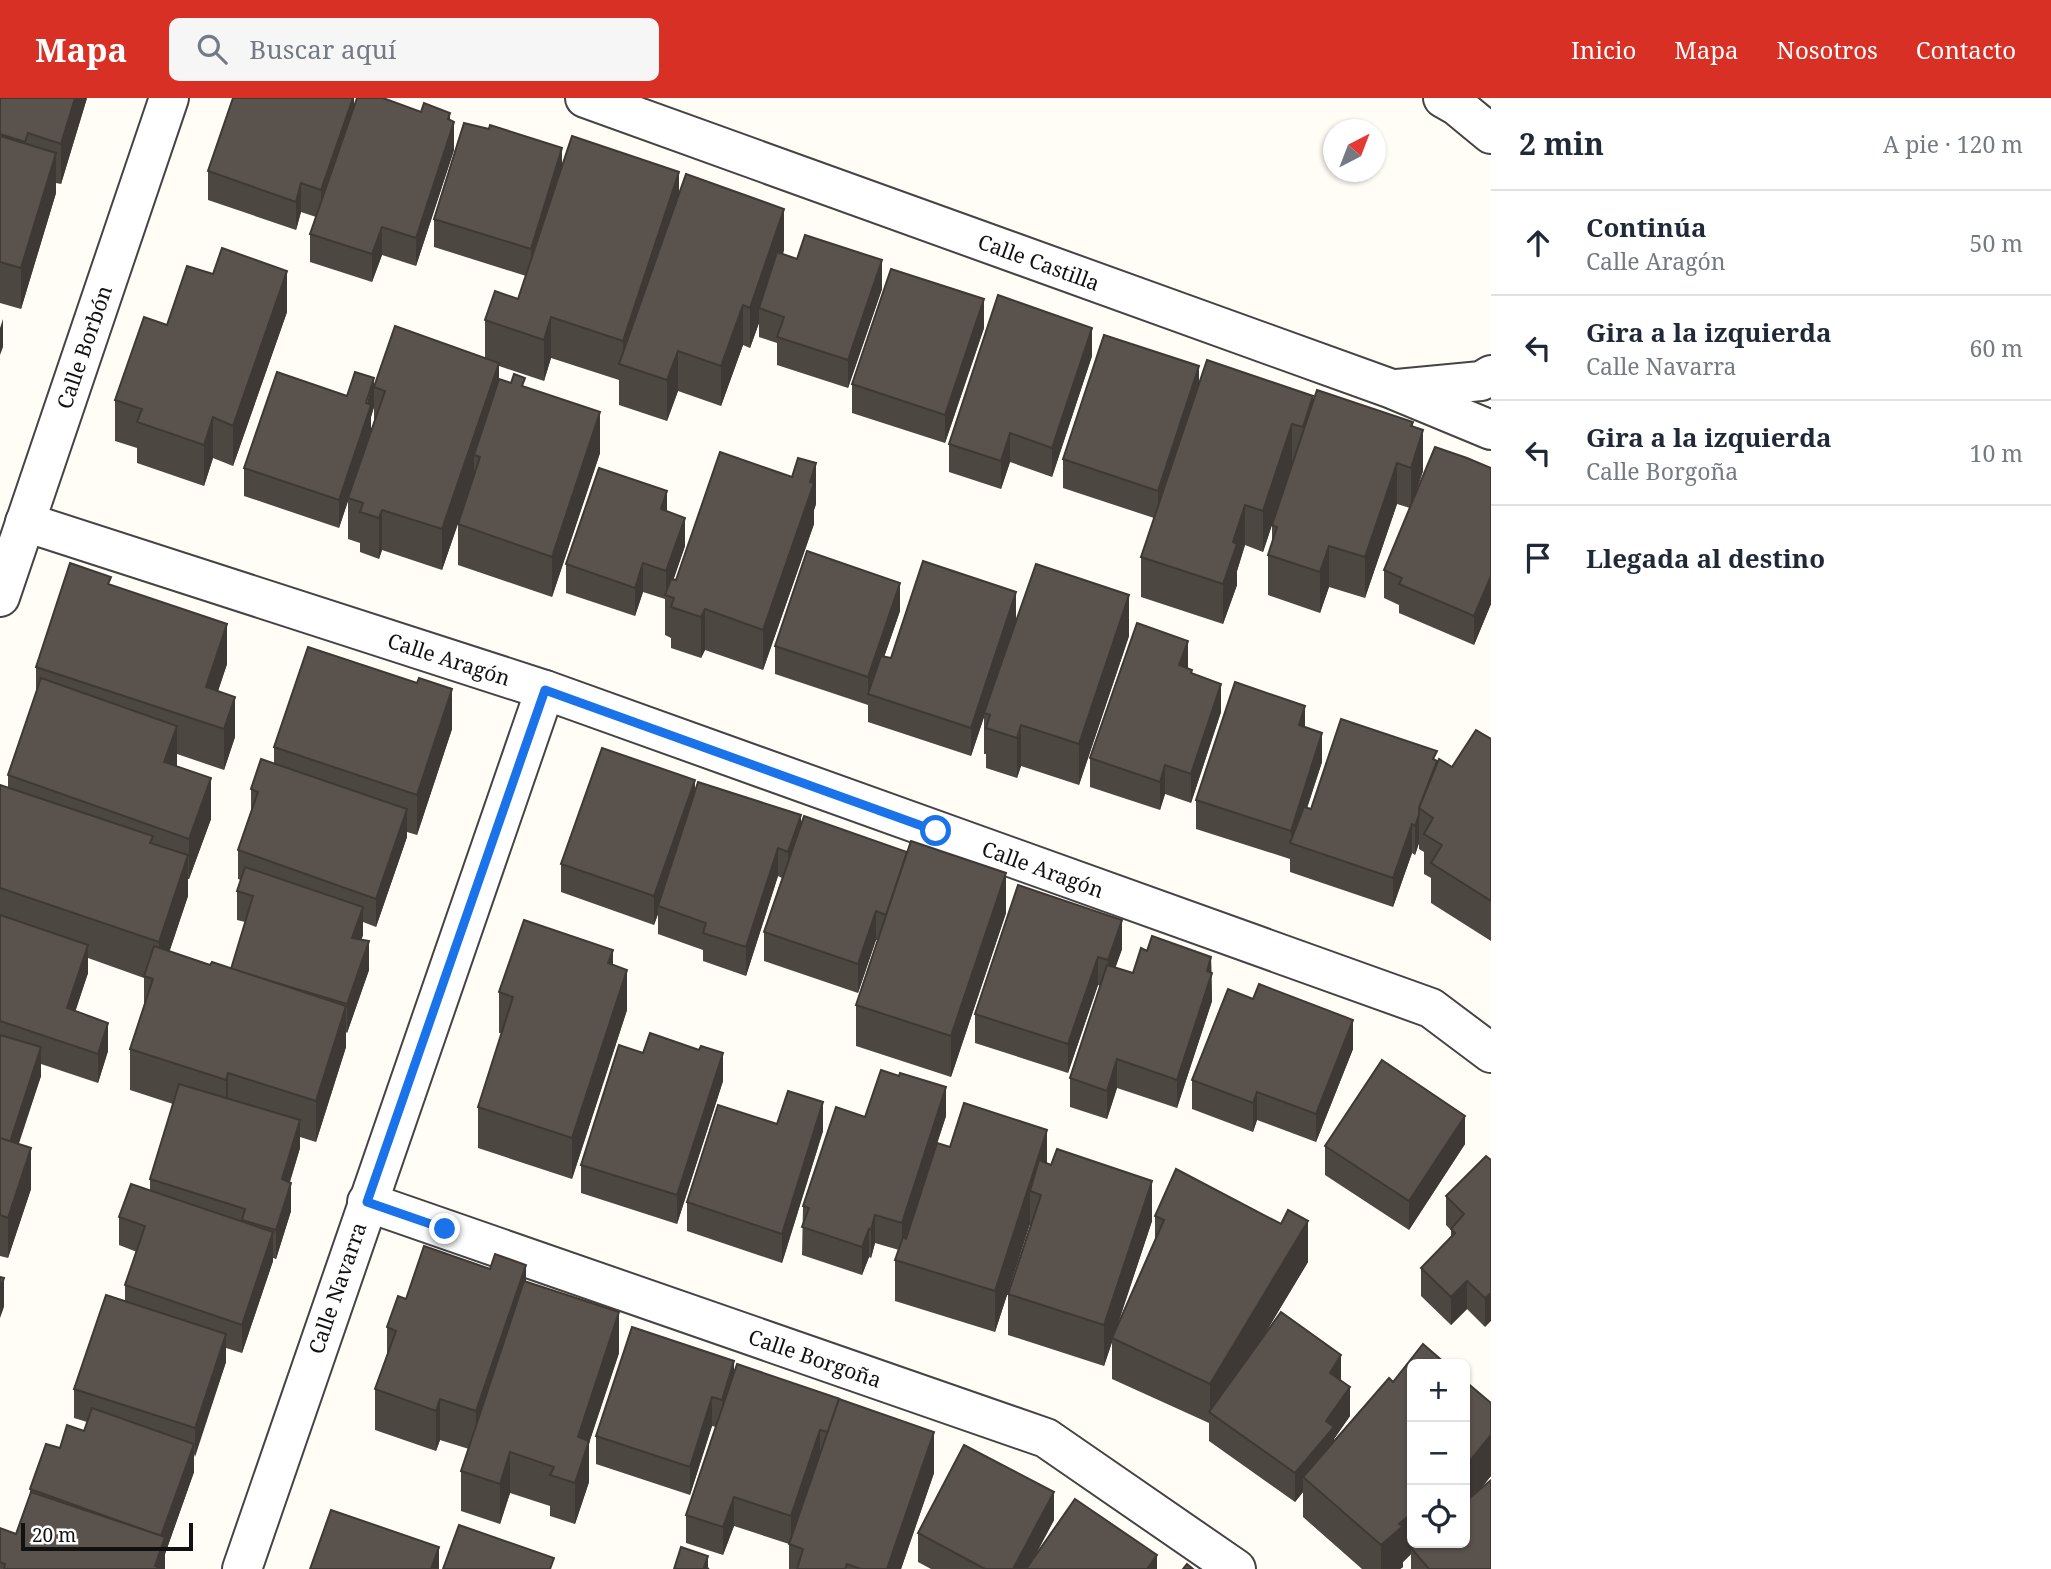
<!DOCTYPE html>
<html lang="es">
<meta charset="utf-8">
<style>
body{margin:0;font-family:"Noto Serif",serif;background:#f6f6f7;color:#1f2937}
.controls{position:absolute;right:21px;bottom:21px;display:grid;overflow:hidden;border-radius:10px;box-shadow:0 2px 5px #0004}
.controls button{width:63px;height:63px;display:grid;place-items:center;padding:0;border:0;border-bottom:2px solid #e0e1e3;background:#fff;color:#1f2937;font:35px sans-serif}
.compass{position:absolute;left:1323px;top:21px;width:63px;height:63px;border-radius:50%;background:#fff;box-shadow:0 2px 5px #0004;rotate:42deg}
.scale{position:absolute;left:21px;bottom:18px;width:172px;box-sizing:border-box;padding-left:7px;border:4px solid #111;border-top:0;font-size:19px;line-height:24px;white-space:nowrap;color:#111;-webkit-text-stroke:5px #fff;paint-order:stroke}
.stop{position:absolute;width:21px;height:21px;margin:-16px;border:5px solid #1a73e8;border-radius:50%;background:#fff}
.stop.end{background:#1a73e8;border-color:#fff;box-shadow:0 2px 7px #0008}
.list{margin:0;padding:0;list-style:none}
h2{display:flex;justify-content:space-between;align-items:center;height:91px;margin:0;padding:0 28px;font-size:30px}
h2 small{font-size:23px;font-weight:400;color:#747a83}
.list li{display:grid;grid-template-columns:46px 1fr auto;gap:21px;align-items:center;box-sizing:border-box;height:105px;padding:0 28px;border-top:2px solid #e0e1e3}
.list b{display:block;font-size:26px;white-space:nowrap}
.list p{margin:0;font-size:23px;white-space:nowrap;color:#747a83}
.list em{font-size:23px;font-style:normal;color:#747a83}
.icon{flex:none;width:38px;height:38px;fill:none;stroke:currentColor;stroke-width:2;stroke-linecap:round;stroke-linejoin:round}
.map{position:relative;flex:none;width:1491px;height:1471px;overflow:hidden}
header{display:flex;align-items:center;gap:42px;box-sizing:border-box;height:98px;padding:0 35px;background:#d93025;color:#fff}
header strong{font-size:33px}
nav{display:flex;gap:38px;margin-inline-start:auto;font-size:24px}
.search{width:490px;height:63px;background:#f6f6f7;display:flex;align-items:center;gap:18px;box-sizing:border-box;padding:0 24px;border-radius:10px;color:#747a83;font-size:26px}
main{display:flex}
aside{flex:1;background:#fff}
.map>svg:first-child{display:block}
</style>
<header>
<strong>Mapa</strong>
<div class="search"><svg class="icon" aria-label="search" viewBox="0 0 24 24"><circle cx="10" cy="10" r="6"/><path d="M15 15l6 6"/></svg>Buscar aquí</div>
<nav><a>Inicio</a><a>Mapa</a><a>Nosotros</a><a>Contacto</a></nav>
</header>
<main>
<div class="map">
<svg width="1491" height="1471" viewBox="0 0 1491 1471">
<rect width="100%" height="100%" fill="#fffdf5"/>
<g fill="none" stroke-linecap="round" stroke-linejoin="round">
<defs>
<g id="minor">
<path d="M 585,0 L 1392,291 L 1491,332"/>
<path d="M 1443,0 L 1457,8 L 1491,36"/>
<path d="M 1397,291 L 1481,283 L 1491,277"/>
<path d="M 25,424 L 545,592 L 1431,910 L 1491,955"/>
<path d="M 0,499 L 169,0"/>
<path d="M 367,1104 L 1046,1340 L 1236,1471"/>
<path d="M 242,1471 L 545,592"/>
</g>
</defs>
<!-- minor casing -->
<use href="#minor" stroke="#444" stroke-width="42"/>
<!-- minor -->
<use href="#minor" stroke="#fff" stroke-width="38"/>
</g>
<!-- wall -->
<g fill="#4d4742">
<path d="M 0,0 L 87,0 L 61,86 L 56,85 L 56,95 L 21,211 L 0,205 Z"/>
<path d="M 354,0 L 354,9 L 421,14 L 450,22 L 454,52 L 416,168 L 382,157 L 372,184 L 310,164 L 310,136 L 316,119 L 301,114 L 296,132 L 208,102 L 208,73 Z"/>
<path d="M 562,70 L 679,95 L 784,152 L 783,156 L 882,191 L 848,290 L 777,267 L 777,245 L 759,239 L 759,225 L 750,250 L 743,247 L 721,308 L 678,293 L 667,323 L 619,307 L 619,282 L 551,260 L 544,283 L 499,268 L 499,281 L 525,289 L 600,355 L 552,499 L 458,467 L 458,425 L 442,472 L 382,452 L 379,461 L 360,454 L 360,445 L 348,441 L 348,403 L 339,430 L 244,398 L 244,370 L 374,309 L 371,319 L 371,334 L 374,323 L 374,289 L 485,260 L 485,222 L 518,201 L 526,178 L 434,149 L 434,121 Z"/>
<path d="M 287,214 L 233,368 L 213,360 L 204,388 L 137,365 L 137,350 L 115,343 L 115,302 L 167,227 Z"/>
<path d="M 984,230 L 945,345 L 852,315 L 852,286 Z"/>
<path d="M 1092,258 L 1052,379 L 1010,364 L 1001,391 L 949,374 L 949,346 Z"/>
<path d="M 1199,286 L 1313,303 L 1413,329 L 1423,373 L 1414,399 L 1491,370 L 1491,506 L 1474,547 L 1399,515 L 1399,507 L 1384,500 L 1384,472 L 1410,410 L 1397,406 L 1365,500 L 1329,489 L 1320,515 L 1268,497 L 1268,457 L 1272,445 L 1272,427 L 1263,454 L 1245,447 L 1237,473 L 1237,487 L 1223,526 L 1141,499 L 1141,459 L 1154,420 L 1063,390 L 1063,361 Z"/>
<path d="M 816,406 L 814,412 L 814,426 L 763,572 L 705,552 L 701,560 L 671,550 L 671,540 L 665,537 L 665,501 L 643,494 L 635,518 L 566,495 L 566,466 L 667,413 L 685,448 L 673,482 L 676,482 Z"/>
<path d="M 111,487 L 227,566 L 218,593 L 235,639 L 224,672 L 177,656 L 177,669 L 211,721 L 189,781 L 188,781 L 188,798 L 169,854 L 210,867 L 231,871 L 245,824 L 237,822 L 237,793 L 241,782 L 238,781 L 238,752 L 251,713 L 251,691 L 274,665 L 274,649 L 452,631 L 417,737 L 407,734 L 407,739 L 376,829 L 363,824 L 363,837 L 361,842 L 369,872 L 347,935 L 346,934 L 346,949 L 316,1044 L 300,1039 L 300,1050 L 290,1084 L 291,1113 L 276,1161 L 273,1160 L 273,1163 L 242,1255 L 226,1250 L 226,1264 L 194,1359 L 194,1374 L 165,1456 L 165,1471 L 0,1471 L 0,1430 L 16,1436 L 30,1397 L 30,1391 L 60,1350 L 84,1333 L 87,1324 L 74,1320 L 74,1291 L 125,1203 L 125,1187 L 137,1154 L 119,1147 L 119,1119 L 150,1092 L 150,1081 L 173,1006 L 130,992 L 130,951 L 144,907 L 144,880 L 88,860 L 88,875 L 75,913 L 108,953 L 98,985 L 41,966 L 41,978 L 18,1046 L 31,1091 L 8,1160 L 0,1158 L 0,687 L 8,689 L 8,677 L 36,597 L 36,569 Z"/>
<path d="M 900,513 L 884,559 L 891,560 L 1016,522 L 1129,538 L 1079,687 L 1021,668 L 1017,680 L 986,670 L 986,656 L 984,656 L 984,619 L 971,658 L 868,624 L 868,606 L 868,607 L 775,576 L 775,548 Z"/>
<path d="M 1188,570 L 1221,614 L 1191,705 L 1165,696 L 1160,712 L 1090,689 L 1090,660 Z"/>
<path d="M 1305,630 L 1322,664 L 1307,710 L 1311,711 L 1437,665 L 1452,669 L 1491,641 L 1491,843 L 1431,805 L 1431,780 L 1424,776 L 1424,754 L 1419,751 L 1419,745 L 1415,757 L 1412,755 L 1393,809 L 1290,774 L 1290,761 L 1196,731 L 1196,702 Z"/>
<path d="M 695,694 L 801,727 L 1006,815 L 951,979 L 856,948 L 856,907 L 878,842 L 876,842 L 858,895 L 764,863 L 764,834 L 782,780 L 778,778 L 746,878 L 703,863 L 703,852 L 658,836 L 658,816 L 654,827 L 561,794 L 561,766 Z"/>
<path d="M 1018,787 L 1122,851 L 1115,870 L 1133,875 L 1147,853 L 1211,859 L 1212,903 L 1177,1010 L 1117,990 L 1107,1021 L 1070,1009 L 1070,980 L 1100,888 L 1098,887 L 1068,975 L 975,945 L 975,916 Z"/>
<path d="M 613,867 L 627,912 L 572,1081 L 478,1050 L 478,1009 L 502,935 L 499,935 L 499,894 Z"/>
<path d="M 1353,951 L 1316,1044 L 1257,1022 L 1253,1034 L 1192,1011 L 1192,982 Z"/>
<path d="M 723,983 L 677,1126 L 581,1095 L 581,1067 Z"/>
<path d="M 946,1018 L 906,1141 L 950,1049 L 1047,1065 L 1152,1123 L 1117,1228 L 1155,1142 L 1155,1118 L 1308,1164 L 1261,1242 L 1341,1283 L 1350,1318 L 1334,1341 L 1334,1343 L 1412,1445 L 1465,1445 L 1491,1305 L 1491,1378 L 1480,1391 L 1491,1471 L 1411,1471 L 1411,1456 L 1403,1464 L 1403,1469 L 1400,1471 L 1362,1471 L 1303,1419 L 1303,1394 L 1295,1404 L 1209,1343 L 1209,1325 L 1112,1281 L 1112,1244 L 1104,1268 L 1008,1237 L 1008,1196 L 1030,1131 L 1030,1126 L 995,1234 L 895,1203 L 895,1162 L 899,1152 L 875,1145 L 871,1160 L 869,1159 L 862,1177 L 802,1157 L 803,1108 L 865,1019 Z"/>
<path d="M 777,1026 L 823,1033 L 782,1165 L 687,1133 L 687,1104 Z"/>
<path d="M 1465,1046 L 1409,1132 L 1325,1077 L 1325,1048 Z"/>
<path d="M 1486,1058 L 1485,1229 L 1467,1211 L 1451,1227 L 1421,1198 L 1421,1170 L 1451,1139 L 1451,1132 L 1446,1127 L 1446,1098 Z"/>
<path d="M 526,1184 L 619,1255 L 589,1345 L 589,1384 L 575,1426 L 550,1418 L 550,1408 L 510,1395 L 500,1426 L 461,1413 L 461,1373 L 469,1351 L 440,1342 L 436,1353 L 375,1332 L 375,1291 L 387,1258 L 387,1229 L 406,1201 Z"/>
<path d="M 734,1276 L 934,1375 L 901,1471 L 789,1471 L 789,1446 L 734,1428 L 723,1457 L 686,1445 L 686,1417 L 716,1329 L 712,1328 L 690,1397 L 596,1366 L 596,1338 Z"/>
<path d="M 1054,1422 L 1036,1456 L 1157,1471 L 931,1471 L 918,1464 L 918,1435 Z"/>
</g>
<!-- shaded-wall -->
<g fill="#3f3936">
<path d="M 75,0 L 87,0 L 61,86 L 61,46 Z"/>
<path d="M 353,0 L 354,0 L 354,25 L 321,120 L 321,92 Z"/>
<path d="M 450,15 L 450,36 L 454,24 L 454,52 L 416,168 L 416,140 Z"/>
<path d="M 562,50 L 562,78 L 531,180 L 531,151 Z"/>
<path d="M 56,55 L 56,95 L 21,211 L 21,170 Z"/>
<path d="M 679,74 L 679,115 L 623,268 L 623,243 Z"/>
<path d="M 301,85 L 301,114 L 296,132 L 296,104 Z"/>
<path d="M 784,111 L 784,152 L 763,212 L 759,210 L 759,225 L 750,250 L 750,210 Z"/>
<path d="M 382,129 L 382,157 L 372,184 L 372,156 Z"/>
<path d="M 882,162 L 882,191 L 848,290 L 848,262 Z"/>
<path d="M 287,173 L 287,214 L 233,368 L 233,328 Z"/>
<path d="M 984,201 L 984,230 L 945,345 L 945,317 Z"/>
<path d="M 743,207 L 743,247 L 721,308 L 721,268 Z"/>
<path d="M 551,219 L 551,260 L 544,283 L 544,242 Z"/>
<path d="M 3,221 L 3,249 L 0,257 L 0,279 L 0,230 Z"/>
<path d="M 1092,230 L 1092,258 L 1052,379 L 1052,350 Z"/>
<path d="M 678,253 L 678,293 L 667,323 L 667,282 Z"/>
<path d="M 499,265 L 499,305 L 480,359 L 474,357 L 474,380 L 442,472 L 442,431 Z"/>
<path d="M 1199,268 L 1199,297 L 1158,421 L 1158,393 Z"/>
<path d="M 374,280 L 374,309 L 371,319 L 371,335 L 348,400 L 348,403 L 339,430 L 339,402 Z"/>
<path d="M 1313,298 L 1313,338 L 1303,370 L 1303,329 Z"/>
<path d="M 600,314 L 600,355 L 552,499 L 552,459 Z"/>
<path d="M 213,319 L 213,360 L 204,388 L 204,347 Z"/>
<path d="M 1413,324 L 1413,364 L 1423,332 L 1423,373 L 1411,410 L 1411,328 Z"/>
<path d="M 1292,326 L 1292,366 L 1263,454 L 1263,413 Z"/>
<path d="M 1010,335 L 1010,364 L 1001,391 L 1001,363 Z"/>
<path d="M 816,365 L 816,406 L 814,412 L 814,426 L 763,572 L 763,532 Z"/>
<path d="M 1397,365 L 1397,406 L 1365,500 L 1365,459 Z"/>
<path d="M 667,393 L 667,422 L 661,411 Z"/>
<path d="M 1245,407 L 1245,447 L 1237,473 L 1237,487 L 1223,526 L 1223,486 L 1233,444 Z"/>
<path d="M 382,412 L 382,452 L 379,461 L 379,420 Z"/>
<path d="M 685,420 L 685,448 L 668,498 L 666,498 L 666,473 Z"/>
<path d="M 1329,448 L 1329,489 L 1320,515 L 1320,474 Z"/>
<path d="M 643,465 L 643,494 L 635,518 L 635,490 Z"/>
<path d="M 1491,478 L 1491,506 L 1474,547 L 1474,518 Z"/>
<path d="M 900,485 L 900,513 L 871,597 L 868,596 L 868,607 L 868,579 Z"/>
<path d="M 1016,494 L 1016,522 L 984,615 L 984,619 L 971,658 L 971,630 Z"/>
<path d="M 1129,497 L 1129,538 L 1079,687 L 1079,646 Z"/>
<path d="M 705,511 L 705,552 L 701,560 L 701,519 Z"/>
<path d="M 227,526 L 227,566 L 207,626 L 206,589 Z"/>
<path d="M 1188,543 L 1188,571 L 1179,567 Z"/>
<path d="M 1221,586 L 1221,614 L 1191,705 L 1191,676 Z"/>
<path d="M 452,591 L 452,631 L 417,737 L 417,697 Z"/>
<path d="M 235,599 L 235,639 L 224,672 L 224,631 Z"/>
<path d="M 1305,608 L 1305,636 L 1299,627 Z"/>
<path d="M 1021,627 L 1021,668 L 1017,680 L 1017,640 Z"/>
<path d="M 177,628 L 177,669 L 164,664 Z"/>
<path d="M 1322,635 L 1322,664 L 1295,747 L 1291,745 L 1291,733 Z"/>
<path d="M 1165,667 L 1165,696 L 1160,712 L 1160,684 Z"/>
<path d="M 211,680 L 211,721 L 189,781 L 189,741 Z"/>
<path d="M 695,682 L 695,711 L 658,808 L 658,816 L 654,827 L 654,798 Z"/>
<path d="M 407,711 L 407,739 L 376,829 L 376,801 Z"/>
<path d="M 801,717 L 801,746 L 788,782 L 788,754 Z"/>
<path d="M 1419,717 L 1419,745 L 1415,757 L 1415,728 Z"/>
<path d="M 1412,726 L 1412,755 L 1393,809 L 1393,780 Z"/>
<path d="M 778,750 L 778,778 L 746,878 L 746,849 Z"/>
<path d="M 188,757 L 188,798 L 159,885 L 159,844 Z"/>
<path d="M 1006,775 L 1006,815 L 951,979 L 951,938 Z"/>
<path d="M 363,809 L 363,837 L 352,869 L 352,840 Z"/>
<path d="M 876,813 L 876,842 L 858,895 L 858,866 Z"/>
<path d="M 1122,822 L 1122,851 L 1108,891 L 1108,862 Z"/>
<path d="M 369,843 L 369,872 L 347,935 L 347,906 Z"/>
<path d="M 88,847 L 88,875 L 67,939 L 67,910 Z"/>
<path d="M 613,852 L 613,892 L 608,865 Z"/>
<path d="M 1098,859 L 1098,887 L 1068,975 L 1068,946 Z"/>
<path d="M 1211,859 L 1212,903 L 1177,1010 L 1177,982 Z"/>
<path d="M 627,872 L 627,912 L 572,1081 L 572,1040 Z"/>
<path d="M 346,908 L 346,949 L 316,1044 L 316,1003 Z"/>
<path d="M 1353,922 L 1353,951 L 1316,1044 L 1316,1016 Z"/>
<path d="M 108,925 L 108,953 L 98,985 L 98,956 Z"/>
<path d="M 41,949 L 41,978 L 10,1073 L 10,1045 Z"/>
<path d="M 723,955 L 723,983 L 677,1126 L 677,1097 Z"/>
<path d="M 1117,961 L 1117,990 L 1107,1021 L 1107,993 Z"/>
<path d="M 228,975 L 228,1016 L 226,1023 L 226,982 Z"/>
<path d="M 946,989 L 946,1018 L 902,1154 L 902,1125 Z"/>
<path d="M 1257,994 L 1257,1022 L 1253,1034 L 1253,1005 Z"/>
<path d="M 823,1004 L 823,1033 L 782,1165 L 782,1136 Z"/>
<path d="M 1465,1018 L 1465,1046 L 1409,1132 L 1409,1103 Z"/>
<path d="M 300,1022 L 300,1050 L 282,1109 L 282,1081 Z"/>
<path d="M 1047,1032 L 1047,1073 L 1030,1093 L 1030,1126 L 995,1234 L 995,1193 Z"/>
<path d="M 31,1050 L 31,1091 L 8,1160 L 8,1120 Z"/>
<path d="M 1152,1083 L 1152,1123 L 1113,1241 L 1112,1240 L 1112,1244 L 1104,1268 L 1104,1227 Z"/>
<path d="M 291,1085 L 291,1113 L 276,1161 L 276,1132 Z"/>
<path d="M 875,1117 L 875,1145 L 871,1160 L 871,1132 Z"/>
<path d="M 1308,1123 L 1308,1164 L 1215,1319 L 1210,1315 L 1210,1286 Z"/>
<path d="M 869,1131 L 869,1159 L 862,1177 L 862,1149 Z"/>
<path d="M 273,1134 L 273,1163 L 242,1255 L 242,1227 Z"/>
<path d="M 526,1167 L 526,1207 L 476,1353 L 476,1313 Z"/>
<path d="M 4,1180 L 4,1209 L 0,1220 L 0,1192 Z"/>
<path d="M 1467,1183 L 1467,1211 L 1451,1227 L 1451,1199 Z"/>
<path d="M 1491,1195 L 1491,1223 L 1485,1229 L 1485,1200 Z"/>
<path d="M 619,1214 L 619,1255 L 589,1345 L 589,1384 L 575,1426 L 575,1385 L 578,1339 Z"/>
<path d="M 226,1236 L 226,1264 L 195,1359 L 195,1330 Z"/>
<path d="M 1341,1257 L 1341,1285 L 1330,1275 Z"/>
<path d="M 734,1263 L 734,1292 L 722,1331 L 722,1302 Z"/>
<path d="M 1350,1289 L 1350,1318 L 1334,1341 L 1334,1358 L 1303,1379 L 1303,1394 L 1295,1404 L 1295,1375 L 1326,1323 Z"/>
<path d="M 712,1299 L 712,1328 L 690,1397 L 690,1369 Z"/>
<path d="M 440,1301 L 440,1342 L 436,1353 L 436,1313 Z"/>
<path d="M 820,1332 L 820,1360 L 791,1447 L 791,1418 Z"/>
<path d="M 934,1334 L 934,1375 L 901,1471 L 887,1471 Z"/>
<path d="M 1491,1337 L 1491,1378 L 1465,1410 L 1465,1369 Z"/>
<path d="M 194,1346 L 194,1374 L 165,1456 L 165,1471 L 155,1471 L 161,1438 Z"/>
<path d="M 510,1354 L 510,1395 L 500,1426 L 500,1386 Z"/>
<path d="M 1054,1394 L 1054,1422 L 1028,1471 L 1013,1471 Z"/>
<path d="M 734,1399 L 734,1428 L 723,1457 L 723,1429 Z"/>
<path d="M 1412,1415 L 1412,1445 L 1424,1445 L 1411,1450 L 1411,1456 L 1403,1464 L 1403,1469 L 1400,1471 L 1381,1471 L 1381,1447 L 1399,1426 Z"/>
<path d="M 439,1449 L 439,1471 L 431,1471 Z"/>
<path d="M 1157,1457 L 1157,1471 L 1147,1471 Z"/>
<path d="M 708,1458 L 708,1471 L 704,1469 Z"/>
</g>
<!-- building -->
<g fill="#5a524d" stroke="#3f3936" stroke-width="2">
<path d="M 0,0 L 75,0 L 61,46 L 28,35 L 25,44 L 0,36 Z"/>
<path d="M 233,0 L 353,0 L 321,92 L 301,85 L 296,104 L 208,73 Z"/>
<path d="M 357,0 L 383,0 L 421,14 L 424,5 L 450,15 L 448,21 L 454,24 L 416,140 L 382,129 L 372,156 L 310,136 Z"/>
<path d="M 464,25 L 489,31 L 490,27 L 562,50 L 531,151 L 434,121 Z"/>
<path d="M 0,38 L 56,55 L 21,170 L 0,164 Z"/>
<path d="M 572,38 L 679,74 L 623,243 L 551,219 L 544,242 L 485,222 L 495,193 L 518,201 Z"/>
<path d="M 686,76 L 784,111 L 750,210 L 743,207 L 721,268 L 678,253 L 667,282 L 619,266 Z"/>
<path d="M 805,137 L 882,162 L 848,262 L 777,239 L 784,219 L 759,210 L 777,154 L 797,161 Z"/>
<path d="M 222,150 L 287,173 L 233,328 L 213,319 L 204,347 L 137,324 L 142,311 L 115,302 L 144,219 L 167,227 L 187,168 L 213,176 Z"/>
<path d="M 891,171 L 984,201 L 945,317 L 852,286 Z"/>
<path d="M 998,197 L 1092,230 L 1052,350 L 1010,335 L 1001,363 L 949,346 Z"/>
<path d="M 395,228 L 499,265 L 442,431 L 382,412 L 379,420 L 360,414 L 363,405 L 348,400 L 385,293 L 374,289 Z"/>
<path d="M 1104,237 L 1199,268 L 1158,393 L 1063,361 Z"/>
<path d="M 1207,262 L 1313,298 L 1303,329 L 1292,326 L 1263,413 L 1245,407 L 1233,444 L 1237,446 L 1223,486 L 1141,459 Z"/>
<path d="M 277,274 L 347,298 L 355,274 L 374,280 L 366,305 L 371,307 L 339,402 L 244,370 Z"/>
<path d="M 514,276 L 525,280 L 522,288 L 600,314 L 552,459 L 458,426 L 480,359 L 474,357 L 499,281 L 511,285 Z"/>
<path d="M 1317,292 L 1413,324 L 1411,328 L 1423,332 L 1411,370 L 1397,365 L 1365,459 L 1329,448 L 1320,474 L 1268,457 L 1277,429 L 1272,427 Z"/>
<path d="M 1435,349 L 1467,360 L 1491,370 L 1491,478 L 1474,518 L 1399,486 L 1402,480 L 1384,472 Z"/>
<path d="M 720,354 L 792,379 L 798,360 L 816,365 L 810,384 L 814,385 L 763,532 L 705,511 L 701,519 L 671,509 L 674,500 L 665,497 L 671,481 L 676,482 Z"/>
<path d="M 599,370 L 667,393 L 661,411 L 685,420 L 666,473 L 643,465 L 635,490 L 566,466 Z"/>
<path d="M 807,453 L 900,485 L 868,579 L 775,548 Z"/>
<path d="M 923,463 L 1016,494 L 971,630 L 868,596 L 881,558 L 891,560 Z"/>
<path d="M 70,465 L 111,479 L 108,486 L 227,526 L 206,589 L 235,599 L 224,631 L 36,569 Z"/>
<path d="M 1036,466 L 1129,497 L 1079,646 L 1021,627 L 1017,640 L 986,630 L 990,617 L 984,615 Z"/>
<path d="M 1137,525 L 1188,543 L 1179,567 L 1192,572 L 1191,575 L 1221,586 L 1191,676 L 1165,667 L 1160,684 L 1090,660 Z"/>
<path d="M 308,549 L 417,585 L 419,580 L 452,591 L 417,697 L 274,649 Z"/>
<path d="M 41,580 L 177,628 L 164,664 L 211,680 L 189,741 L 8,677 Z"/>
<path d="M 1235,584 L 1305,608 L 1299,627 L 1322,635 L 1291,733 L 1196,702 Z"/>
<path d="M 1341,621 L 1437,653 L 1433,661 L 1437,663 L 1419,710 L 1419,717 L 1415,728 L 1412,726 L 1393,780 L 1290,745 L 1304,709 L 1311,711 Z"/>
<path d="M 1476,632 L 1491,641 L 1491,803 L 1431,765 L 1442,747 L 1424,736 L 1433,720 L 1419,710 L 1439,661 L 1452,669 Z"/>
<path d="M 602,650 L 695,682 L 654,798 L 561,766 Z"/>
<path d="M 261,661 L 407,711 L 376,801 L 238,752 L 258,694 L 251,691 Z"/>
<path d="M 698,684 L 801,717 L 788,754 L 778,750 L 746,849 L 703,835 L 706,825 L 658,808 Z"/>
<path d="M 0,687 L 153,738 L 150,745 L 188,757 L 159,844 L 0,790 Z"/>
<path d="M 804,718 L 907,754 L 886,817 L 876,813 L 858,866 L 764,834 Z"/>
<path d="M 911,743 L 1006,775 L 951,938 L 856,907 Z"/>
<path d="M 245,769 L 363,809 L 352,840 L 369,843 L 347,906 L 231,871 L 253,798 L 237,793 Z"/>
<path d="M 1018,787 L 1122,822 L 1108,862 L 1098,859 L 1068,946 L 975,916 Z"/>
<path d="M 0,817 L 88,847 L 67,910 L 108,925 L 98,956 L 0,923 Z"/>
<path d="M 524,822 L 613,852 L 608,865 L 627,872 L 572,1040 L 478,1009 L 513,899 L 499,894 Z"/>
<path d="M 1152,838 L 1211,859 L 1207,873 L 1212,875 L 1177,982 L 1117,961 L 1107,993 L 1070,980 L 1107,867 L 1133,875 L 1141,850 L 1147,853 Z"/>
<path d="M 154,848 L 210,867 L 212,864 L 346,908 L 316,1003 L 228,975 L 226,982 L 130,951 L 153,881 L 144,878 Z"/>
<path d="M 1259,886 L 1353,922 L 1316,1016 L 1257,994 L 1253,1005 L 1192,982 L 1228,891 L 1253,901 Z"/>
<path d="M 650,935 L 699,952 L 701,948 L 723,955 L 677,1097 L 581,1067 L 619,947 L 643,955 Z"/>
<path d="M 0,937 L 41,949 L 10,1044 L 0,1040 Z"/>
<path d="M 1382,962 L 1465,1018 L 1409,1103 L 1325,1048 Z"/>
<path d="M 881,972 L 899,978 L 900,975 L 946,989 L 902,1125 L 875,1117 L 871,1132 L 869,1131 L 862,1149 L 802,1129 L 809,1110 L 803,1108 L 836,1009 L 865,1019 Z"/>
<path d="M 179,986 L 300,1022 L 282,1081 L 291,1085 L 276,1132 L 242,1122 L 245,1111 L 150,1081 Z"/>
<path d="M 788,993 L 823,1004 L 782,1136 L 687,1104 L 718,1007 L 777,1026 Z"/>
<path d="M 964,1005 L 1047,1032 L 995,1193 L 895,1162 L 903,1139 L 906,1141 L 937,1045 L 950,1049 Z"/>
<path d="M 0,1040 L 31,1050 L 8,1120 L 0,1117 Z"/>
<path d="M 1057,1051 L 1152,1083 L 1104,1227 L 1008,1196 L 1041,1097 L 1030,1093 L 1039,1062 L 1051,1067 Z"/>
<path d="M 1486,1058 L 1491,1062 L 1491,1195 L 1485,1200 L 1467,1183 L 1451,1199 L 1421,1170 L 1455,1135 L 1451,1131 L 1464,1116 L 1446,1098 Z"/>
<path d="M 1176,1071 L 1281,1126 L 1288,1112 L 1308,1123 L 1210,1286 L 1112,1240 L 1164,1122 L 1155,1118 Z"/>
<path d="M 131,1086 L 273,1134 L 242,1227 L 125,1187 L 145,1128 L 119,1119 Z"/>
<path d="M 424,1148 L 490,1171 L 495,1156 L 526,1167 L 476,1313 L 440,1301 L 436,1313 L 375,1291 L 396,1233 L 387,1229 L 398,1198 L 406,1201 Z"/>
<path d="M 0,1179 L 4,1180 L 0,1192 Z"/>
<path d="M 524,1183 L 619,1214 L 578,1339 L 589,1343 L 575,1385 L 550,1377 L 554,1369 L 510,1354 L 500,1386 L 461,1373 Z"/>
<path d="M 106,1197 L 226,1236 L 195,1330 L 74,1291 Z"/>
<path d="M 1281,1214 L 1341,1257 L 1330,1275 L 1350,1289 L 1326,1323 L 1334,1329 L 1295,1375 L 1209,1314 Z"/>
<path d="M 632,1229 L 734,1263 L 722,1302 L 712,1299 L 690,1369 L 596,1338 Z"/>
<path d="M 1423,1246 L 1446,1266 L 1412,1266 L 1412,1415 L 1399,1426 L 1403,1428 L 1381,1447 L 1303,1379 L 1389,1280 L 1393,1284 Z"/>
<path d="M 737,1266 L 840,1301 L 839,1301 L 828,1334 L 820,1332 L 791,1418 L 734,1399 L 723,1429 L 686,1417 Z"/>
<path d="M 1465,1283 L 1491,1305 L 1491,1337 L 1465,1369 Z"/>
<path d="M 839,1301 L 934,1334 L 887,1471 L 861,1471 L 847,1466 L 845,1471 L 797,1471 L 803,1451 L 789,1446 Z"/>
<path d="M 92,1310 L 194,1346 L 161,1438 L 30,1391 L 46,1346 L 60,1350 L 67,1327 L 84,1333 Z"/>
<path d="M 964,1347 L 1054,1394 L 1013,1471 L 985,1471 L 918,1435 Z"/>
<path d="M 1491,1382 L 1491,1471 L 1429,1471 L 1411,1450 L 1417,1445 L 1465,1445 L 1465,1404 Z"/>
<path d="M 31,1394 L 165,1439 L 155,1468 L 161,1471 L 4,1471 L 5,1466 L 0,1464 L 0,1430 L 16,1436 Z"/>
<path d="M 1075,1401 L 1157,1457 L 1147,1471 L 1026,1471 Z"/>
<path d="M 331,1412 L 439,1449 L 431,1471 L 310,1471 Z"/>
<path d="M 459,1427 L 554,1460 L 550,1471 L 443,1471 Z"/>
<path d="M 681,1449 L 708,1458 L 704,1469 L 709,1471 L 674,1471 Z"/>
<path d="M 1187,1466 L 1193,1471 L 1183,1471 Z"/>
</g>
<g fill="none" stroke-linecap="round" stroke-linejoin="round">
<!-- route -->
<path stroke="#1a73e8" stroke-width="9" d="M 445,1131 L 367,1104 L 545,592 L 936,733"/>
</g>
<g text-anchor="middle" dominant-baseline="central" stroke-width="7" stroke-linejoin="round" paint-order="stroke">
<!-- street labels -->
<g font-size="21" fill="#111" stroke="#fff">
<text transform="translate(1039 164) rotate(20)">Calle Castilla</text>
<text transform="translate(84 249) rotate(-71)">Calle Borbón</text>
<text transform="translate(449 561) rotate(18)">Calle Aragón</text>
<text transform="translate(1043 771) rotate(20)">Calle Aragón</text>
<text transform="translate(337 1190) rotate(-71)">Calle Navarra</text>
<text transform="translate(815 1260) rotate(19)">Calle Borgoña</text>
</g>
</g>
</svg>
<div class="controls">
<button>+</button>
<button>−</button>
<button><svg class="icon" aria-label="locate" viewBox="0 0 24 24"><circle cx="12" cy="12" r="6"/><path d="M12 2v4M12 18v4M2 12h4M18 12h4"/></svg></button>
</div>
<svg class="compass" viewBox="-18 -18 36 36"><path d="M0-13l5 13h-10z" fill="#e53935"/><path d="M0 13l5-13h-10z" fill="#747a83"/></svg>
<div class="scale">20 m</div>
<div class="stop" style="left:936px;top:733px"></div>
<div class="stop end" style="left:445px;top:1131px"></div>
</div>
<aside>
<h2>2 min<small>A pie · 120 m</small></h2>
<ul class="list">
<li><svg class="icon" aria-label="ahead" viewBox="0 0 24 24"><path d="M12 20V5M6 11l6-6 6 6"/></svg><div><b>Continúa</b><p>Calle Aragón</p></div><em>50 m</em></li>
<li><svg class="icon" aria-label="left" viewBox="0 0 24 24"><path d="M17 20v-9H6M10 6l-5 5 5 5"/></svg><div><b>Gira a la izquierda</b><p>Calle Navarra</p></div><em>60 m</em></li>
<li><svg class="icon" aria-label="left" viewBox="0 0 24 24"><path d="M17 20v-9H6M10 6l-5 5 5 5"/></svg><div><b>Gira a la izquierda</b><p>Calle Borgoña</p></div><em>10 m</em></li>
<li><svg class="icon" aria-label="arrive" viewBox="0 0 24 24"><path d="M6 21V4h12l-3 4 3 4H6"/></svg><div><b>Llegada al destino</b></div></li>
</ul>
</aside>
</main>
